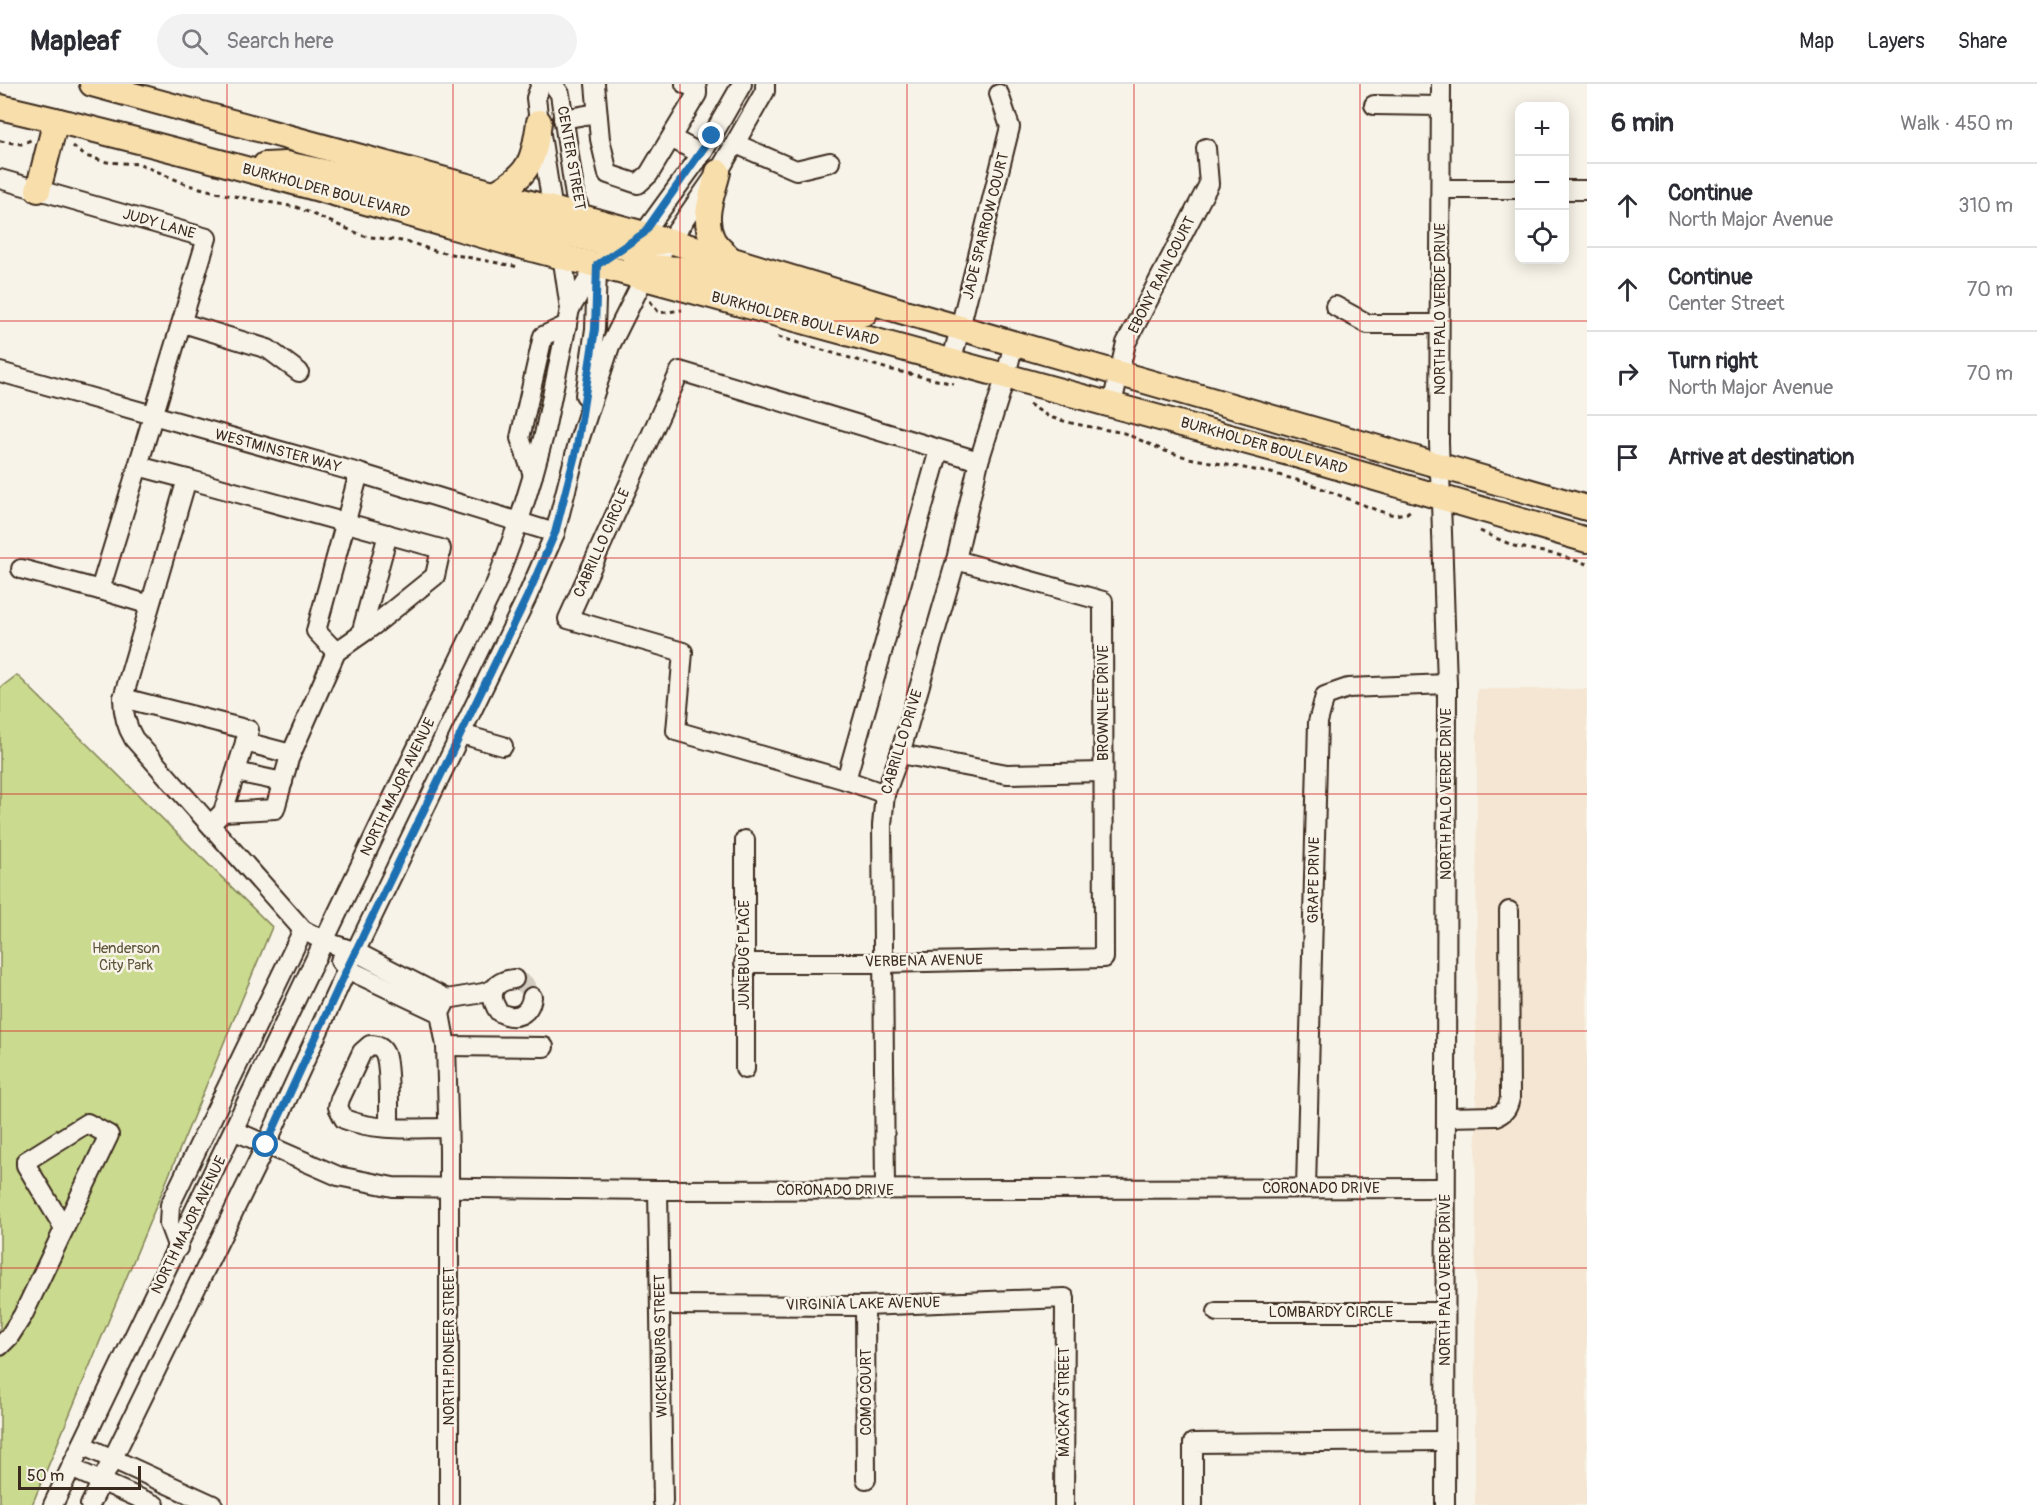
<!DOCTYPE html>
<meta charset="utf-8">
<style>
body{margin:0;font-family:Pangolin,sans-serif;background:#f2f2f3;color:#2b2b33}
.controls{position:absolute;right:18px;top:18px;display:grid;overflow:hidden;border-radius:12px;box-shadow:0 3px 15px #0003}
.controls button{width:54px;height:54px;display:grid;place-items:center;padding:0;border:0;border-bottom:2px solid #e1e1e2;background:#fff;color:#2b2b33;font:30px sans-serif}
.scale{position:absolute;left:18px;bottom:15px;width:123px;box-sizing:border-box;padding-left:6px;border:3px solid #3b2a1e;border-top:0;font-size:16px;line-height:21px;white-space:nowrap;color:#3b2a1e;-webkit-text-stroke:4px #f7f3e8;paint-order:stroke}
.stop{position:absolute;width:18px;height:18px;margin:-14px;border:4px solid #1f6fb2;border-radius:50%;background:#fff}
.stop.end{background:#1f6fb2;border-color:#fff;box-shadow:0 2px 6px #0008}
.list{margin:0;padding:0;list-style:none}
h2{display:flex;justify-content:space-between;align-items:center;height:78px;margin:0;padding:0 24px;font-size:26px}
h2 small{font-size:20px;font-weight:400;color:#7c7c81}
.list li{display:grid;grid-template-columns:39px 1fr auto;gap:18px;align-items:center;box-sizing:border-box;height:84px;padding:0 24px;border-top:2px solid #e1e1e2}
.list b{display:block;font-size:22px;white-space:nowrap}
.list p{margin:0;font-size:20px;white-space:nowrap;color:#7c7c81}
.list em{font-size:20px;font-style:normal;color:#7c7c81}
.icon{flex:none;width:33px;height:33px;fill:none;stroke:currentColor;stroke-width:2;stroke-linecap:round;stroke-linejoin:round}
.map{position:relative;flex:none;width:1587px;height:1421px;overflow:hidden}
header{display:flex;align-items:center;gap:36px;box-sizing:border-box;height:84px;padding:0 30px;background:#fff;border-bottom:2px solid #e1e1e2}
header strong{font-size:28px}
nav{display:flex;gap:33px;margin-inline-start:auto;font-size:21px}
.search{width:420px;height:54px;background:#f2f2f3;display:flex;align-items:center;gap:15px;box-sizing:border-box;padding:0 21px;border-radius:33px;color:#7c7c81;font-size:22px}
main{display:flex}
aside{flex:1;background:#fff}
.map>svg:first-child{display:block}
</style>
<header>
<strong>Mapleaf</strong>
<div class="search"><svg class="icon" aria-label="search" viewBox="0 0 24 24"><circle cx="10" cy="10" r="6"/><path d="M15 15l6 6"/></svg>Search here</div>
<nav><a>Map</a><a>Layers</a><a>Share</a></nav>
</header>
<main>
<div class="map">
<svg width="1587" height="1421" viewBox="0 0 1587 1421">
<rect width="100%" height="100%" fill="#f7f3e8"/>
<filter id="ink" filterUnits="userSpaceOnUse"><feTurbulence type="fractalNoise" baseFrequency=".0167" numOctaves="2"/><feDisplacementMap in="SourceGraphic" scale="12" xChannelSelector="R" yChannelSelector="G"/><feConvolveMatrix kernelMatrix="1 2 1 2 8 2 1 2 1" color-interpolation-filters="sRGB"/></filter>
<g filter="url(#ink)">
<!-- built -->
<path fill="#f4e6d2" d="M 1477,605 L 1587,605 L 1587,1421 L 1475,1421 Z"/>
<!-- green -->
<path fill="#cada8e" stroke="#828256" stroke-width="1.5" d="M 17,591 L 272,843 L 32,1421 L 0,1421 L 0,604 Z"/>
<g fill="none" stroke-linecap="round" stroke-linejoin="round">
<!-- minor-tunnel -->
<path stroke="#d1cbc0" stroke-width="18" stroke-dasharray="18 9" stroke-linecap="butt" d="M 514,895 L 525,900 L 532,913"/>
<defs>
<g id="minor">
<path d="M 541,0 L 536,14 L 539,38 L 554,134"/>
<path d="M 553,0 L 560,10 L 575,112 L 585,142"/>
<path d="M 595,0 L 600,55 L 608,90 L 638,100 L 649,90 L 697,10 L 697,5 L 685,0"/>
<path d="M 1441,0 L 1439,358 L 1447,600 L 1445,1421"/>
<path d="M 1374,21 L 1441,22"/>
<path d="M 563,35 L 597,29"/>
<path d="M 671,54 L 701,70"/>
<path d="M 736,60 L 796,86 L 830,78"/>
<path d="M 0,95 L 207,154 L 138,382"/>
<path d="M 1441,105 L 1520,105"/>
<path d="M 1564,106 L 1587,106"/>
<path d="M 634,156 L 644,149 L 703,68 L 742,0"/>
<path d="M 561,164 L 570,225"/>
<path d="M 1335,222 L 1368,240 L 1439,240"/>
<path d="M 183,239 L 268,265 L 299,288"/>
<path d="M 952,276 L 1010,43 L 999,10"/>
<path d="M 0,288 L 359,389 L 555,449"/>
<path d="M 585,311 L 595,245 L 597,186"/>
<path d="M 1112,320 L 1126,259 L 1209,100 L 1206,64"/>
<path d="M 533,391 L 520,354 L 543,252 L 567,241"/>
<path d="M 187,395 L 441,465 L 435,492 L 373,542 L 336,568 L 289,675 L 275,725 L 223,728 L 211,740"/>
<path d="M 21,485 L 100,506"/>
<path d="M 150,521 L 100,506 L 138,382 L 187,395 L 123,614 C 123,630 126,642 134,655 L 303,846 L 324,857 L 356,868 L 447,915"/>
<path d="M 361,550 L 388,450"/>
<path d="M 336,568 L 316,547 L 359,389"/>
<path d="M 123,614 L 249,646 L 223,728"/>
<path d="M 461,650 L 503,662"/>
<path d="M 245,658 L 291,670"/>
<path d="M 900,670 L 1007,690 L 1103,688"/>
<path d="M 236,688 L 283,698"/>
<path d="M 846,696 L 939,366"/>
<path d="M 885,710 L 846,696 L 676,647 L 683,568 L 568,535 L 680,287 L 979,377"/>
<path d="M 745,756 L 745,985"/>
<path d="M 340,877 L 347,885 L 440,929"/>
<path d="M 744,879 L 882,879 L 1104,874 L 1103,517 L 956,476"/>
<path d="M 514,895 C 493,897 487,911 499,928 C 515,937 529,931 532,913"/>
<path d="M 446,962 L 544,963"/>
<path d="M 1446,1033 L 1497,1032 C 1506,1028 1508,1023 1510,1014 L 1509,827"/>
<path d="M 389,1044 C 389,1029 390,982 385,970 C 382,963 378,961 370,961 L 362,968 L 340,1015 L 338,1023 L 344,1035 C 378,1048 412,1044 448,1044"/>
<path d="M 235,1047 L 338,1092 L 393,1103 L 658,1106 L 1445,1104"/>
<path d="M 1306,1104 L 1318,638 L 1325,612 L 1348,604 L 1447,600"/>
<path d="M 658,1106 L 663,1418"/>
<path d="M 885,1106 L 882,741 L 885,710 L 900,670 L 956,476 L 979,377 L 1006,291 L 1014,259"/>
<path d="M 178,1164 L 169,1140 L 170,1121 L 303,846"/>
<path d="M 661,1221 L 865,1222 L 1065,1214 L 1064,1421"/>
<path d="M 865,1222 L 866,1395"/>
<path d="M 1217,1228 L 1444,1228"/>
<path d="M 0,1262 L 9,1253 L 23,1231 L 109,1051 L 87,1039 L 26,1077 L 26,1081 L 64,1144"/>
<path d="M 82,1361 L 213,1421"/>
<path d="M 71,1384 L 155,1421"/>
<path d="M 53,1421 C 202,1114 348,806 496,499 L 519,437 L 533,391 L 544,351 L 570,225 L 597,181 L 607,175"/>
<path d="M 90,1421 L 266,1061 L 347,885 L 527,513 L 555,449 L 577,363 L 610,262 L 644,194 L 722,82 L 765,7 L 765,0"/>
<path d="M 449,1421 L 449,1067 L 446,962 L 440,929 L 447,915 L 483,909 L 494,905"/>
<path d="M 1193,1421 L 1193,1359 L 1445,1357"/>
</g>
<g id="major">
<path d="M 92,0 L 670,157 L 901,227 L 1587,424"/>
<path d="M 0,23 C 130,53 259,88 387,124 C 457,143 526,166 597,181 L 1303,373 L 1587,456"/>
<path d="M 265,81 L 286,80 L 358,95 L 534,142 L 624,163 L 661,158"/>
<path d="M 718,88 C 713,109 702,133 712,154 C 715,162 725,169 731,176"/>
<path d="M 38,106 L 56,36"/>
<path d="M 495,109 C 530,91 534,75 539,38"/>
<path d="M 633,182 L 696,186 L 855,230 L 865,229"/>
</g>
</defs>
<!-- minor casing -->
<use href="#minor" stroke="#3b2a1e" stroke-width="22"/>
<!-- major casing -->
<use href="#major" stroke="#3b2a1e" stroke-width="28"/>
<!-- path -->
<g stroke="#3b2a1e" stroke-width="3" stroke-dasharray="4.5 4.5" stroke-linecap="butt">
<path d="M 0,57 L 21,60 L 31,56"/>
<path d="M 73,62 L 85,72 L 107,78 L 140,80 L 188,101 L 228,111 L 296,123 L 364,152 L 409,158 L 435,167 L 519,183"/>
<path d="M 650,217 L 659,229 L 682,226"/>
<path d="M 778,253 L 888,285 L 954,300"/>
<path d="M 1029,320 L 1049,333 L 1075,340 L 1124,349 L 1165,367 L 1189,374 L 1271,389 L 1308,399 L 1379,427 L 1394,431 L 1407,429 L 1412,425"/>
<path d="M 1480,447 L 1514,462 L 1558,471 L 1587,480"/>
</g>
<!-- minor -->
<use href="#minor" stroke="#f7f3e8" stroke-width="18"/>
<!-- major -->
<use href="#major" stroke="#f8deab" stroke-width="24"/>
</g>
</g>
<g fill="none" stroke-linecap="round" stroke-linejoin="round" filter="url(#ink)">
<!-- route -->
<path stroke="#1f6fb2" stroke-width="8" d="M 266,1061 L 347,885 L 527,513 L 555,449 L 577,363 L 595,245 L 597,181 L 644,149 L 712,52"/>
</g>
<!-- grid -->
<path fill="none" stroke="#d62828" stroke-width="1.5" stroke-opacity="0.55" d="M 227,0 L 227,1421M 453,0 L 453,1421M 680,0 L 680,1421M 907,0 L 907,1421M 1134,0 L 1134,1421M 1360,0 L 1360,1421M 0,237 L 1587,237M 0,474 L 1587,474M 0,710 L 1587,710M 0,947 L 1587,947M 0,1184 L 1587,1184"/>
<g text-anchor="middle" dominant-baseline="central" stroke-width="5" stroke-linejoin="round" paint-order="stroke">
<!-- street labels -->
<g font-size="15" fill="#3b2a1e" stroke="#f7f3e8">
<text transform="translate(571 74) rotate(80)">CENTER STREET</text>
<text transform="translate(326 107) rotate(15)">BURKHOLDER BOULEVARD</text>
<text transform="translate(159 140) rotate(16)">JUDY LANE</text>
<text transform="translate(986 142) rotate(-76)">JADE SPARROW COURT</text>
<text transform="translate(1162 191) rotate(-63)">EBONY RAIN COURT</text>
<text transform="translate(1440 225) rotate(-90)">NORTH PALO VERDE DRIVE</text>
<text transform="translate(795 235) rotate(15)">BURKHOLDER BOULEVARD</text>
<text transform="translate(1264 362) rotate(16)">BURKHOLDER BOULEVARD</text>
<text transform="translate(278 367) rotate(15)">WESTMINSTER WAY</text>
<text transform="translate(602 459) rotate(-66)">CABRILLO CIRCLE</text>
<text transform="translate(1103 619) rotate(-90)">BROWNLEE DRIVE</text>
<text transform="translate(902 658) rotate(-73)">CABRILLO DRIVE</text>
<text transform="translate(398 703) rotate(-64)">NORTH MAJOR AVENUE</text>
<text transform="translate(1446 710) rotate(-90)">NORTH PALO VERDE DRIVE</text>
<text transform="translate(1314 796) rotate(-89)">GRAPE DRIVE</text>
<text transform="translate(744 871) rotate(-90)">JUNEBUG PLACE</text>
<text transform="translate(924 877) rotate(-1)">VERBENA AVENUE</text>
<text x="1321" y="1104">CORONADO DRIVE</text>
<text x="835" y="1106">CORONADO DRIVE</text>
<text transform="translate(189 1141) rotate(-64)">NORTH MAJOR AVENUE</text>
<text transform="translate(1445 1196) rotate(-90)">NORTH PALO VERDE DRIVE</text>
<text transform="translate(863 1220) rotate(-1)">VIRGINIA LAKE AVENUE</text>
<text x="1331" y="1228">LOMBARDY CIRCLE</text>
<text transform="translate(449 1262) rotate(-90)">NORTH PIONEER STREET</text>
<text transform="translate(661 1262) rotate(-91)">WICKENBURG STREET</text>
<text transform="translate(866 1308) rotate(-90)">COMO COURT</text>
<text transform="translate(1064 1318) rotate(-90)">MACKAY STREET</text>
</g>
<!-- park labels -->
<g font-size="15" fill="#5f563a" stroke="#f7f3e8">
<text x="126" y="864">Henderson<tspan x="126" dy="17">City Park</tspan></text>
</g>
</g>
</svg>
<div class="controls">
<button>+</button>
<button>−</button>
<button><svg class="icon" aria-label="locate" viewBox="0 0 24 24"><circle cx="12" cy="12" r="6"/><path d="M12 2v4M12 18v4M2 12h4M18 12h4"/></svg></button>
</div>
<div class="scale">50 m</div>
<div class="stop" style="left:266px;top:1061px"></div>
<div class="stop end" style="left:712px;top:52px"></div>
</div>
<aside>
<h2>6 min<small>Walk · 450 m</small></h2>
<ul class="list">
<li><svg class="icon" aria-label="ahead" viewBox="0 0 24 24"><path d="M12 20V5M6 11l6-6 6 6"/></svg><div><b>Continue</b><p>North Major Avenue</p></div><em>310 m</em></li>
<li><svg class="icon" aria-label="ahead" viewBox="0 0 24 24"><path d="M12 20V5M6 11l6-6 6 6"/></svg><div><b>Continue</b><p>Center Street</p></div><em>70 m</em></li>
<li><svg class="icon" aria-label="right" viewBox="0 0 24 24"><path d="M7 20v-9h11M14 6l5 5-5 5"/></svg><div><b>Turn right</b><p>North Major Avenue</p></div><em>70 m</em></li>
<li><svg class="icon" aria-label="arrive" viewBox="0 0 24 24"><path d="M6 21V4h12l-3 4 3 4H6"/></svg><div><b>Arrive at destination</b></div></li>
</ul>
</aside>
</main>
